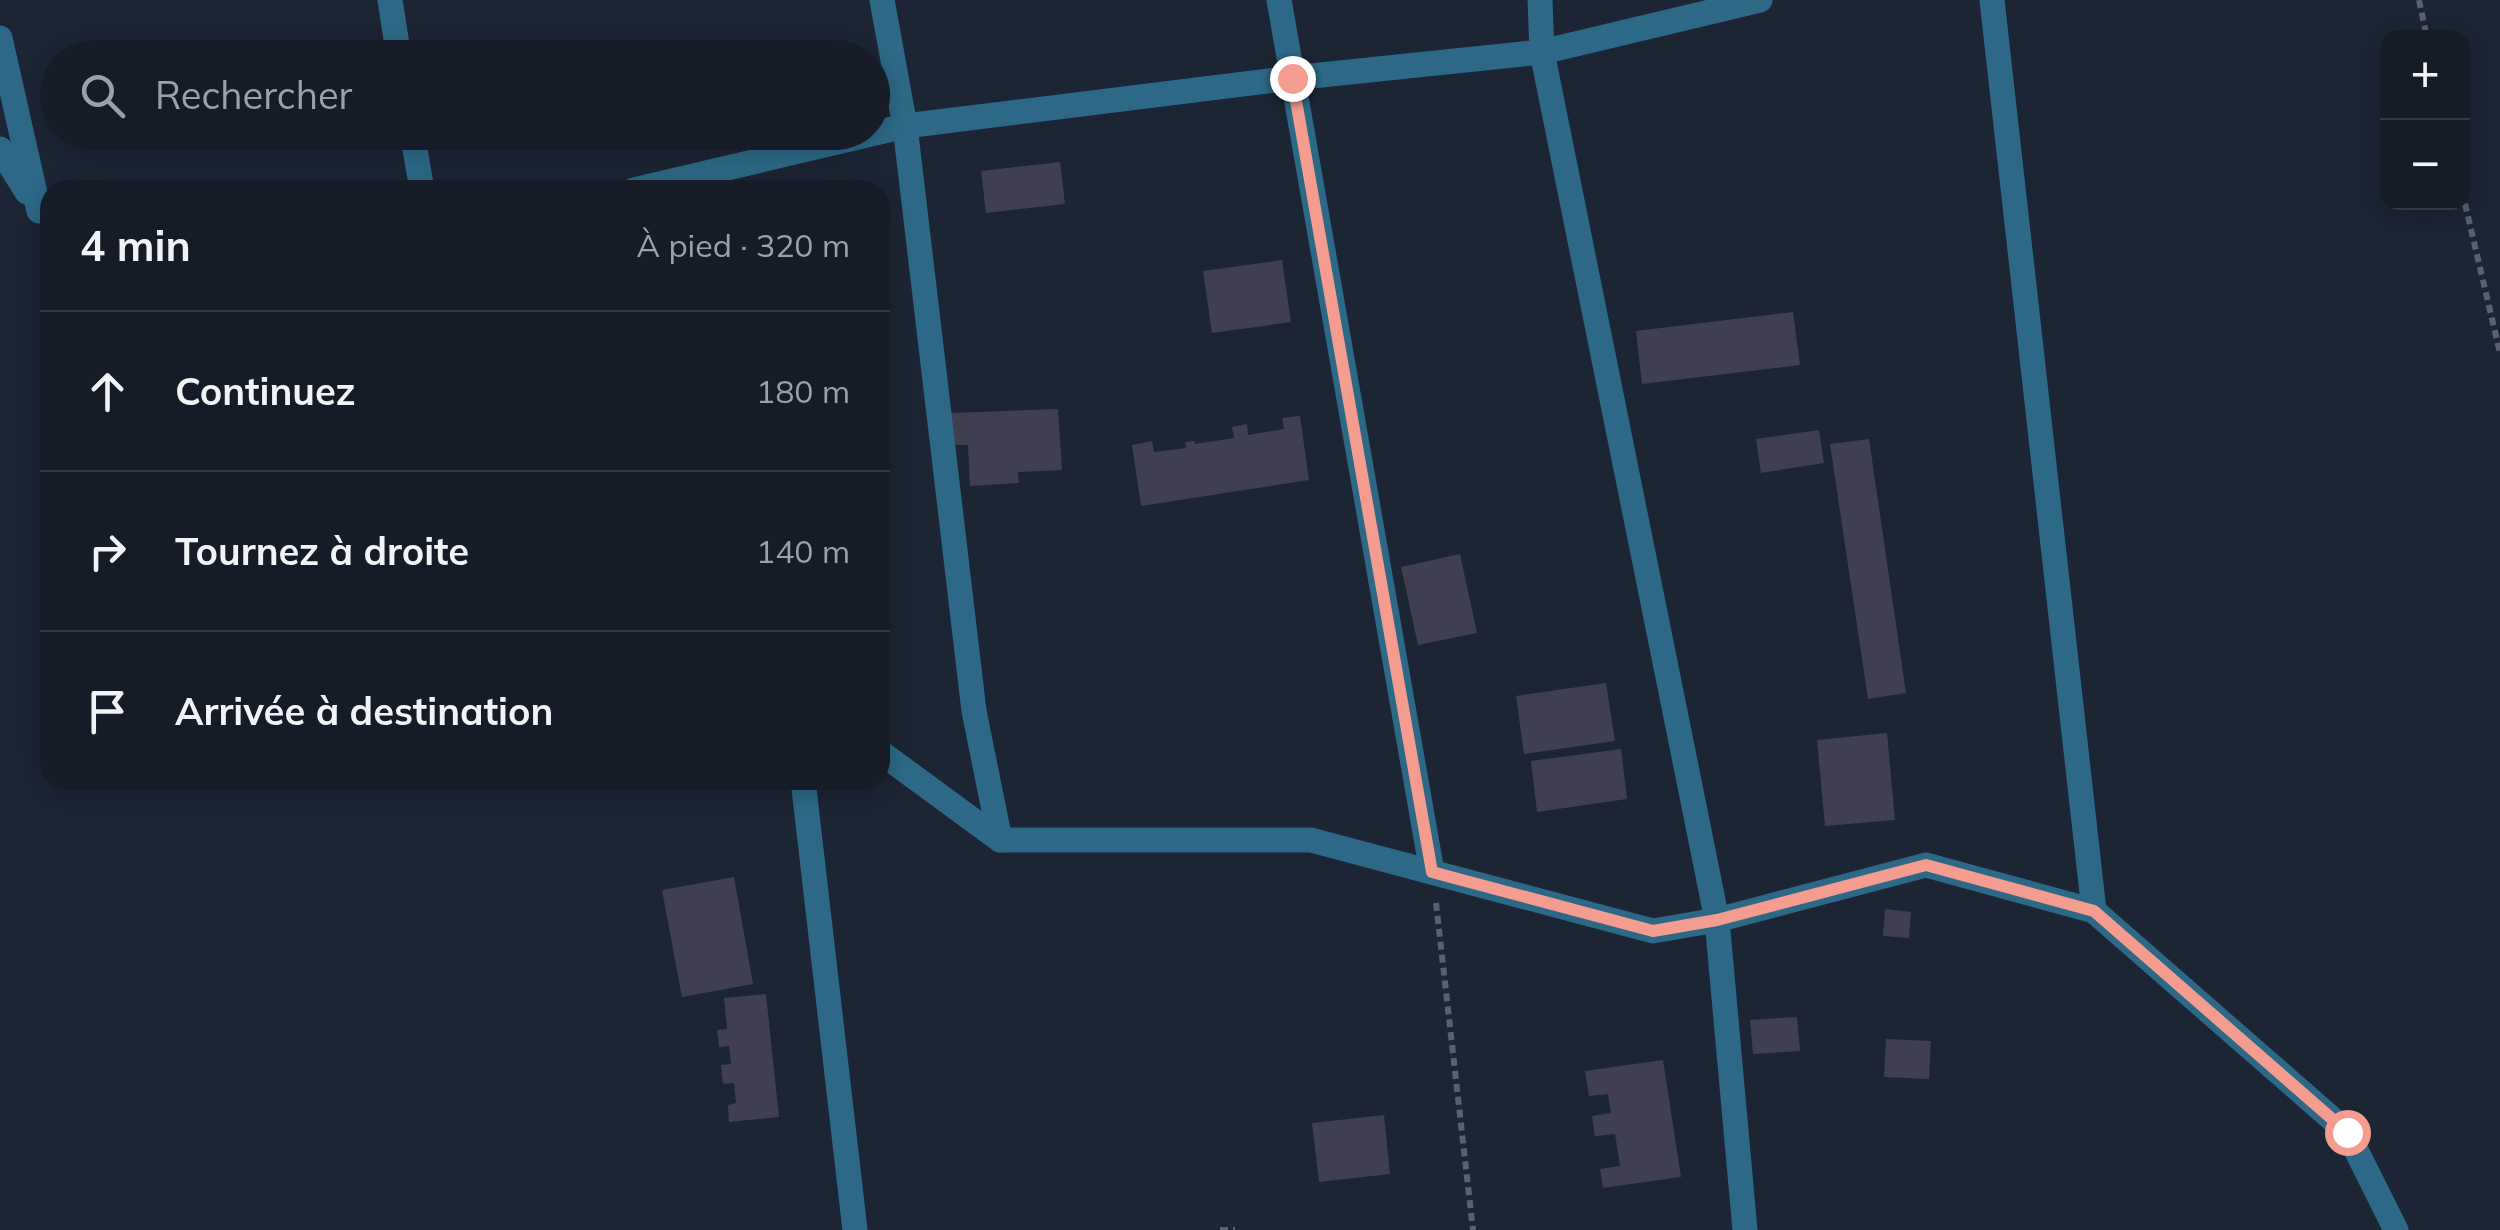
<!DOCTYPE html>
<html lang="fr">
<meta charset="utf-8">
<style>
body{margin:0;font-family:Mulish,sans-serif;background:#1e252f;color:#f1f3f6}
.controls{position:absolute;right:30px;top:30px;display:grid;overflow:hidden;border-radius:20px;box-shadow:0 5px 25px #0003}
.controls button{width:90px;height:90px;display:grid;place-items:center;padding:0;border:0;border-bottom:2px solid #343a44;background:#151c27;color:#f1f3f6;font:50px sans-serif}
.stop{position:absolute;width:30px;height:30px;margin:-22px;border:8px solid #f59c91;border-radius:50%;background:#fff}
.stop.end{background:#f59c91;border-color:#fff;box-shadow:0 2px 10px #0008}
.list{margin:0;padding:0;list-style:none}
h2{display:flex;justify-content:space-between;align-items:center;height:130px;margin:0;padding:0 40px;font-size:42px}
h2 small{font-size:32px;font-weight:400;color:#9da1a7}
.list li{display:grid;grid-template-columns:65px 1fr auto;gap:30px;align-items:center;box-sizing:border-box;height:160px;padding:0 40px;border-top:2px solid #343a44}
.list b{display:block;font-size:38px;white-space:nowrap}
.list em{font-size:32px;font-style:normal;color:#9da1a7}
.icon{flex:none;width:55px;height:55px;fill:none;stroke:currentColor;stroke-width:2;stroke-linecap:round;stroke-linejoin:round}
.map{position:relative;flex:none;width:2500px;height:1230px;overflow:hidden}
.search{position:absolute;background:#151c27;box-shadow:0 5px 25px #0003;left:40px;top:40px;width:850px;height:110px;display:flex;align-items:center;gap:25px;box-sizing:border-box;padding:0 35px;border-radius:55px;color:#9da1a7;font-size:38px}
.panel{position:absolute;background:#151c27;box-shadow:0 5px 25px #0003;left:40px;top:180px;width:850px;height:610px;border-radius:30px}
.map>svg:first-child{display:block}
</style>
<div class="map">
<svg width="2500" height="1230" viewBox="0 0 2500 1230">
<rect width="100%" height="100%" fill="#1c2534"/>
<!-- building -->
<g fill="#3f3f50">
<path d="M 1060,162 L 1065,204 L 986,213 L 981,171 Z"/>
<path d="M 1282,260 L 1291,322 L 1212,333 L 1203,271 Z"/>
<path d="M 1793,312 L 1800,365 L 1642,384 L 1636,331 Z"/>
<path d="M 1058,409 L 1062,470 L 1018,472 L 1019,483 L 970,486 L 968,445 L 952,445 L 950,413 Z"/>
<path d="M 1300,416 L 1309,480 L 1141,506 L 1132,445 L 1152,441 L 1154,452 L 1186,448 L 1185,442 L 1195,441 L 1195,444 L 1234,438 L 1232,427 L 1247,424 L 1248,435 L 1284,429 L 1282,418 Z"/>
<path d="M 1819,430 L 1824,463 L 1761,473 L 1756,439 Z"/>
<path d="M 1869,439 L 1906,693 L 1868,699 L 1830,444 Z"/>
<path d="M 1460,554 L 1477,633 L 1418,645 L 1401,567 Z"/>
<path d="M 1606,683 L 1615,741 L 1524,754 L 1516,696 Z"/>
<path d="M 1887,733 L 1895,820 L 1825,826 L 1817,740 Z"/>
<path d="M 1621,749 L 1627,799 L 1537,812 L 1531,761 Z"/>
<path d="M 734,877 L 753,984 L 682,997 L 662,890 Z"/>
<path d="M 1885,909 L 1911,912 L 1909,938 L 1883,936 Z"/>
<path d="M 766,994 L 779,1117 L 729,1122 L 728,1105 L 736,1103 L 734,1083 L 723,1084 L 721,1065 L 731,1064 L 729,1046 L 719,1047 L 717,1030 L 727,1029 L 724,998 Z"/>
<path d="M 1797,1017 L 1800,1051 L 1753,1054 L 1750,1020 Z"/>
<path d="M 1886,1039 L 1931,1041 L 1929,1079 L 1884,1077 Z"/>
<path d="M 1663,1060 L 1681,1177 L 1603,1188 L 1600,1169 L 1620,1166 L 1615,1134 L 1595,1136 L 1592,1116 L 1611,1113 L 1608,1094 L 1589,1096 L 1585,1071 Z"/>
<path d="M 1384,1115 L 1390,1174 L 1319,1182 L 1312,1123 Z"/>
</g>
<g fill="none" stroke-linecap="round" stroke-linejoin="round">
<!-- path -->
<g stroke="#59616e" stroke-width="6" stroke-dasharray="8 5" stroke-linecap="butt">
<path d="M 2419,0 L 2427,38"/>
<path d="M 2462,191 L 2500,353"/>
<path d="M 1436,903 L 1473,1230"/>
<path d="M 1220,1230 L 1235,1230"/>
</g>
<!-- street -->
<g stroke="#2d6986" stroke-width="25">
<path d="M 390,0 L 399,58"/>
<path d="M 882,0 L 905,126 L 974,711 L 1000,840"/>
<path d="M 1279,0 L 1432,872"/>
<path d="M 1540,0 L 1542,52 L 1717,920 L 1745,1230"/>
<path d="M 1992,0 L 2094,911"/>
<path d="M 0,38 L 39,211"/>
<path d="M 412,132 L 422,190"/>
<path d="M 0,149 L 27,192"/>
<path d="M 634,190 L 905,126 L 1292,78 L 1542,52 L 1760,0"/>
<path d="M 880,752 L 1000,840 L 1311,840 L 1653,931 L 1717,920 L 1926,865 L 2094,911 L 2347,1132 L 2396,1230"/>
<path d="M 803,780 L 855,1230"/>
</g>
</g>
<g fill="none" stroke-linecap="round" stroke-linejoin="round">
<!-- route -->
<path stroke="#f59c91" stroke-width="12" d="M 1292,78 L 1432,872 L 1653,931 L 1717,920 L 1926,865 L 2094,911 L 2347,1132"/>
</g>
</svg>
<div class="controls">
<button>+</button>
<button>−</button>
</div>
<div class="stop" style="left:2347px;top:1132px"></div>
<div class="stop end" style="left:1292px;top:78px"></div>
<div class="search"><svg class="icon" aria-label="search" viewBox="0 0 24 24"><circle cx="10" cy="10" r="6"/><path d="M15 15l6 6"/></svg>Rechercher</div>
<section class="panel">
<h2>4 min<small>À pied · 320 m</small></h2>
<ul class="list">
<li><svg class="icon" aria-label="ahead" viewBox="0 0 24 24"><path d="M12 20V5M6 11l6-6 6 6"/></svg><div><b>Continuez</b></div><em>180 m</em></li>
<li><svg class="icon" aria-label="right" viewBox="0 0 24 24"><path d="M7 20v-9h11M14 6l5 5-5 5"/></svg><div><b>Tournez à droite</b></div><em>140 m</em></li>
<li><svg class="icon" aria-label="arrive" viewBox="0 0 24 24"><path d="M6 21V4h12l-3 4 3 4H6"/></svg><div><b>Arrivée à destination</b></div></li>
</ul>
</section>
</div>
